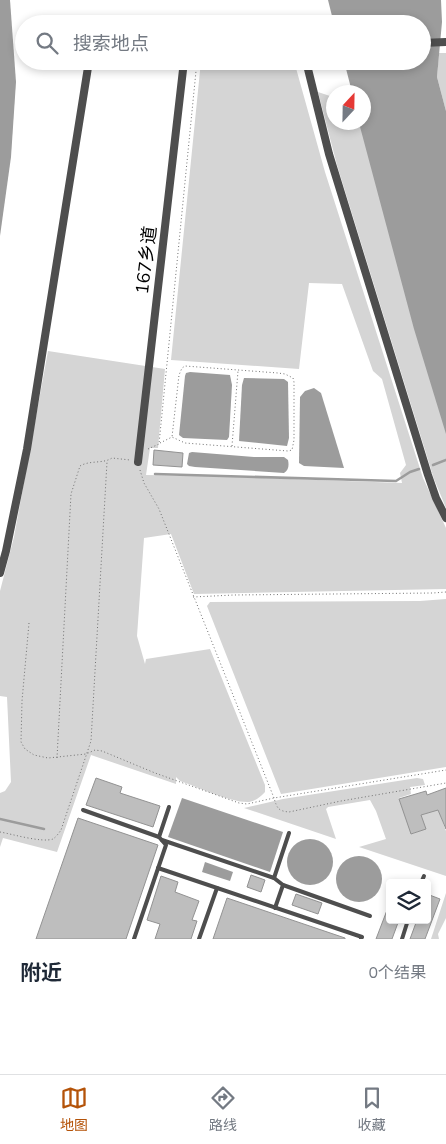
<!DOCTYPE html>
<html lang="zh">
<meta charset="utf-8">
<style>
body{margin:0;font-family:"Nunito Sans","Noto Sans SC",sans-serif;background:#f6f6f7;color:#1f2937}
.controls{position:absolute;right:15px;bottom:15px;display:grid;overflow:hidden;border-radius:5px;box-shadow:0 2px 8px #0003}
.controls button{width:45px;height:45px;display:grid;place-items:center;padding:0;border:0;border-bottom:1px solid #e0e1e3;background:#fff;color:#1f2937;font:25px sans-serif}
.compass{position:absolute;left:326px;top:85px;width:45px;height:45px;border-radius:50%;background:#fff;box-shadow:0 2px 8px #0003;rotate:22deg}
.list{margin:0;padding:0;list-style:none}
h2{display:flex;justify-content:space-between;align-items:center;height:65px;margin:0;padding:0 20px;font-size:21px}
h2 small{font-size:16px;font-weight:400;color:#747a83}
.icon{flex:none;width:28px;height:28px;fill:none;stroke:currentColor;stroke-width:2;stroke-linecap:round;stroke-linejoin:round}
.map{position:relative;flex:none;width:446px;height:939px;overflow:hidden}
.search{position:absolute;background:#fff;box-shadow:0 2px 8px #0003;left:15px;right:15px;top:15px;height:55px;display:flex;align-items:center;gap:12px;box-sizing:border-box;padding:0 18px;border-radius:28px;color:#747a83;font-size:19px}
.sheet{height:135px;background:#fff}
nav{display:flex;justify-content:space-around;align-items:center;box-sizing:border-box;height:70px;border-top:1px solid #e0e1e3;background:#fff;font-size:14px;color:#747a83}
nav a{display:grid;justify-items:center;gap:2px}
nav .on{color:#b45309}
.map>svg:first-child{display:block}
</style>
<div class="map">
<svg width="446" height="939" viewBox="0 0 446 939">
<rect width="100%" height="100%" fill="#fff"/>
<!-- green -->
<g fill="#d5d5d5">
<path d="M 439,53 L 446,53 L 446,111 L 437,77 Z"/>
<path d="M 201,61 L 294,61 L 325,172 L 423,478 L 446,528 L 446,589 L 194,594 L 171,534 L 144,538 L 137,636 L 145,664 L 146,659 L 210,649 L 265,785 L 265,792 C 260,797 256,801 249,802 C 231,803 198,787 180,781 L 176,777 L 176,784 L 91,755 L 57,852 L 3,838 L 0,847 L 0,793 L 5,791 L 11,782 L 7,697 L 0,696 L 0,591 L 14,537 L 48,351 L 165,369 L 158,448 L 150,448 L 146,475 L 206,476 L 402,483 L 400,473 L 406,465 L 382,379 L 373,371 L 342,284 L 309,283 L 299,369 L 171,360 Z"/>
<path d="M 318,92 L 333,97 L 334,122 L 360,123 L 446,431 L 446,508 L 434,479 L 337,165 Z"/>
<path d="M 446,599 L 446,767 L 281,794 L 207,606 L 210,602 L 420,601 Z"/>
<path d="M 417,778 L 423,779 L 425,785 L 410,787 L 411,794 L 399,798 L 412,834 L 425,829 L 421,815 L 438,809 L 446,831 L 446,876 L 359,847 L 386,839 L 376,811 L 370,800 L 328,807 L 326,809 L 336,839 L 244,808 L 283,799 Z"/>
<path d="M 446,893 L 446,918 L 438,934 L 439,939 L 431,939 Z"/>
</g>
<!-- water -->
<g fill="#9c9c9c">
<path d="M 0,0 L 10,0 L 16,82 L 11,157 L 0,236 Z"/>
<path d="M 328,0 L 441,0 L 442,22 L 437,77 L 446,111 L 446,434 L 414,329 L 359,123 L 364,122 L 364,92 L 352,92 L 344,61 L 422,61 L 422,24 L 334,24 Z"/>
<path d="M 190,372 L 230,375 L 232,385 L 229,437 L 227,440 L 183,438 L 179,435 L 185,376 L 186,373 Z"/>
<path d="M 244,378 L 284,379 L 288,382 L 289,438 L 287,446 L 239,441 L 242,385 Z"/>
<path d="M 314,388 L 321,393 L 344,468 L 304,466 L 299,463 L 300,397 L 305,391 Z"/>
<path d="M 192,452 L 254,457 L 284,457 L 288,460 C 289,465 289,470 284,473 L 195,467 L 189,466 L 187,464 L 189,453 Z"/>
<path d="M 182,798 L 283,832 L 270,872 L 168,837 Z"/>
<circle cx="310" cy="862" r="23"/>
<circle cx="359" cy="879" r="23"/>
<path d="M 205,862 L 233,872 L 230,881 L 202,872 Z"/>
</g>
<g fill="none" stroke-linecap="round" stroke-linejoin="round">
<!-- stream -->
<g stroke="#9c9c9c" stroke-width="2.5">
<path d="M 433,465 L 446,460"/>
<path d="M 155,474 L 396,481 L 410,472 L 419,469"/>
<path d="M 0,819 L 44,829"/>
</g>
</g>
<!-- building -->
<g fill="#bebebe" stroke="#929292">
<path d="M 154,450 L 183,453 L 182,467 L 153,465 Z"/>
<path d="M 96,778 L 122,787 L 120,793 L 160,806 L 153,827 L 86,805 Z"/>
<path d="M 446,788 L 446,829 L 438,810 L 421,815 L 426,829 L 411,834 L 399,799 L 426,791 L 427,795 Z"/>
<path d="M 78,818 L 158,845 L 126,939 L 36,939 Z"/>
<path d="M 251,875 L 265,880 L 261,892 L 247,887 Z"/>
<path d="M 161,876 L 178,882 L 175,892 L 199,901 L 192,920 L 197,921 L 191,939 L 155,939 L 160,924 L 147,920 Z"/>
<path d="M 296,894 L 322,903 L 318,914 L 292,905 Z"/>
<path d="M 427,894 L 440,899 L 425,939 L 410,939 L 417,920 L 427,920 Z"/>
<path d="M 227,898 L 345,938 L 345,939 L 213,939 Z"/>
<path d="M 389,905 L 390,920 L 399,920 L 392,939 L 376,939 Z"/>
</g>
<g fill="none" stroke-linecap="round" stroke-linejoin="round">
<!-- path -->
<g stroke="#707070" stroke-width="1" stroke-dasharray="1 2.5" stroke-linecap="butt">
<path d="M 160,443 L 172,437 L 185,443 L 288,451 L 292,450 L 294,440 L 294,382 L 293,378 L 285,374 L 278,373 L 185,366 L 182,368 L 179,375 L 172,437"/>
<path d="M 232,446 L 238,371"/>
<path d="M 148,449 L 159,444 L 197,61"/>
<path d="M 140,470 L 144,483 L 159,509 L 274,798 L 446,770"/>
<path d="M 193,597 L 234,595 L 433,593 L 446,592"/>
<path d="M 29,623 L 22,701 L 21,742 L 25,749 L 34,755 L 48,758 L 86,754 L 95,750 L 102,751 L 155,773 L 239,803 L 247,804 L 274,798 C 277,808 278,811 289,812 L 341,801 L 446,783"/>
<path d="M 57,758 L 71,494 L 80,466 C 90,460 103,464 112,458 L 130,460"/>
<path d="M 0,832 C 12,834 42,843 53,839 C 56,837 59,833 61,830 L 91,741 L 107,462"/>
</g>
<!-- service -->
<g stroke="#4e4e4e" stroke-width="4">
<path d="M 83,810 L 159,837"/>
<path d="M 162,840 L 274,878 L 289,833"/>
<path d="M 158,868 L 362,937 L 361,939"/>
<path d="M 274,878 L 283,885 L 275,908"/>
<path d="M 421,883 L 424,876"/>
<path d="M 283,885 L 370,916"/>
<path d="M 134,939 L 166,845 L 159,837 L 169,807"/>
<path d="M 199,939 L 217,888"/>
<path d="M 402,939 L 408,920"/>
</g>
<!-- minor -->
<g stroke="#4e4e4e" stroke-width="8">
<path d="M 422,43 L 446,42"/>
<path d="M 306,61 L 329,154 L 428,475 L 436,498 L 446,518"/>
<path d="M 138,462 L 184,61"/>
<path d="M 0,573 L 6,551 L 27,449 L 89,61"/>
</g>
</g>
<g text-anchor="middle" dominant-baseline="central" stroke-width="4" stroke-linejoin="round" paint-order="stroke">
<!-- street labels -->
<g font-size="18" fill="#000" stroke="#fff">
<text transform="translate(146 260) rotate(-83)">167乡道</text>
</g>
</g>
</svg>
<div class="controls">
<button><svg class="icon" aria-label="layers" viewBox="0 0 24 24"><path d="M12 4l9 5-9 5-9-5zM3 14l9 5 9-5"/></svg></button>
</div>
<svg class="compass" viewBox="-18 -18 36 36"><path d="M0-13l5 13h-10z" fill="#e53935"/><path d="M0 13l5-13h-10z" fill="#747a83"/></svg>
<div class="search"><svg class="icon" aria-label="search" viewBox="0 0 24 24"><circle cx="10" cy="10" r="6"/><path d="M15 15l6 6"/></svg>搜索地点</div>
</div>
<section class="sheet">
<h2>附近<small>0个结果</small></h2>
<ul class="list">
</ul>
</section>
<nav>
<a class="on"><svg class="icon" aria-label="map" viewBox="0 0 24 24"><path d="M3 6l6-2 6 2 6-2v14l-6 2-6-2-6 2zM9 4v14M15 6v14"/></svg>地图</a>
<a><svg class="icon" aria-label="directions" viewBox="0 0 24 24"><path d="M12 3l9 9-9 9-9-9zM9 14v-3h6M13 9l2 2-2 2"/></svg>路线</a>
<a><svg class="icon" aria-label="saved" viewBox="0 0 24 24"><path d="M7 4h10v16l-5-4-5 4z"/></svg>收藏</a>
</nav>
